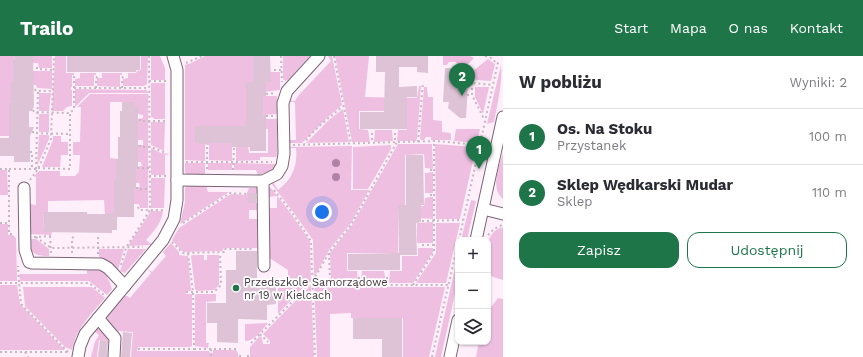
<!DOCTYPE html>
<html lang="pl">
<meta charset="utf-8">
<style>
body{margin:0;font-family:"Work Sans",sans-serif;background:#f2f2f3;color:#2b2b33}
.controls{position:absolute;right:12px;bottom:12px;display:grid;overflow:hidden;border-radius:8px;box-shadow:0 1px 3px #0004}
.controls button{width:36px;height:36px;display:grid;place-items:center;padding:0;border:0;border-bottom:1px solid #e1e1e2;background:#fff;color:#2b2b33;font:20px sans-serif}
.you{position:absolute;left:322px;top:156px;width:14px;height:14px;margin:-10px;border:3px solid #fff;border-radius:50%;background:#1a73e8;box-shadow:0 0 0 6px #1a73e833}
.badge{display:grid;place-items:center;width:26px;height:26px;border-radius:50%;background:#1d7548;color:#fff;font-size:13px;font-weight:700}
.pin{position:absolute;translate:-50% -33px;filter:drop-shadow(0 1px 2px #0008)}
.pin::after{content:'';position:absolute;top:21px;width:14px;height:12px;background:inherit;clip-path:polygon(0 0,100% 0,50% 100%)}
.list{margin:0;padding:0;list-style:none}
h2{display:flex;justify-content:space-between;align-items:center;height:52px;margin:0;padding:0 16px;font-size:17px}
h2 small{font-size:13px;font-weight:400;color:#7c7c81}
.list li{display:grid;grid-template-columns:26px 1fr auto;gap:12px;align-items:center;box-sizing:border-box;height:56px;padding:0 16px;border-top:1px solid #e1e1e2}
.list b{display:block;font-size:15px;white-space:nowrap}
.list p{margin:0;font-size:13px;white-space:nowrap;color:#7c7c81}
.list em{font-size:13px;font-style:normal;color:#7c7c81}
.actions{display:flex;gap:8px;padding:12px 16px}
.actions a{flex:1;padding:9px 0;border:1px solid #1d7548;border-radius:12px;text-align:center;font-size:14px;color:#1d7548}
.actions .main{background:#1d7548;color:#fff}
.icon{flex:none;width:22px;height:22px;fill:none;stroke:currentColor;stroke-width:2;stroke-linecap:round;stroke-linejoin:round}
.map{position:relative;flex:none;width:503px;height:301px;overflow:hidden}
header{display:flex;align-items:center;gap:24px;box-sizing:border-box;height:56px;padding:0 20px;background:#1d7548;color:#fff}
header strong{font-size:19px}
nav{display:flex;gap:22px;margin-inline-start:auto;font-size:14px}
main{display:flex}
aside{flex:1;background:#fff}
.map>svg:first-child{display:block}
</style>
<header>
<strong>Trailo</strong>
<nav><a>Start</a><a>Mapa</a><a>O nas</a><a>Kontakt</a></nav>
</header>
<main>
<div class="map">
<svg width="503" height="301" viewBox="0 0 503 301">
<rect width="100%" height="100%" fill="#feeffa"/>
<!-- green -->
<g fill="#eebfe1">
<path d="M 0,0 L 15,0 L 13,26 L 11,26 L 11,47 L 9,47 L 9,80 L 0,80 Z"/>
<path d="M 33,0 L 52,0 L 52,12 L 39,12 L 38,7 L 33,7 Z"/>
<path d="M 55,0 L 66,0 L 66,17 L 74,17 L 74,19 L 72,19 L 72,31 L 71,31 L 71,34 L 72,34 L 72,50 L 67,51 L 63,55 L 52,55 Z"/>
<path d="M 141,0 L 148,0 L 147,28 L 144,30 L 123,30 L 123,23 L 128,22 L 128,17 L 136,17 L 137,15 L 141,14 Z"/>
<path d="M 151,0 L 160,0 L 165,12 L 165,24 L 151,24 Z"/>
<path d="M 205,0 L 253,0 L 253,26 L 246,26 L 246,72 L 195,87 L 205,87 L 205,105 L 185,104 L 185,9 L 191,7 Z"/>
<path d="M 283,0 L 310,0 L 288,24 L 285,25 L 283,23 Z"/>
<path d="M 328,0 L 332,0 L 342,49 L 327,62 L 302,87 L 288,87 L 288,84 L 296,84 L 295,46 L 287,46 L 288,44 L 295,45 L 298,40 L 331,5 Z"/>
<path d="M 335,0 L 369,0 L 365,41 L 417,42 L 419,30 L 421,30 L 417,83 L 416,85 L 397,85 L 398,74 L 407,74 L 407,55 L 359,55 L 359,73 L 368,74 L 370,86 L 352,86 Z"/>
<path d="M 443,0 L 470,0 L 474,2 L 464,12 L 462,10 L 457,9 L 456,6 L 449,6 L 447,9 L 443,9 Z"/>
<path d="M 488,3 L 495,8 L 491,25 L 476,24 L 473,19 L 468,19 Z"/>
<path d="M 501,9 C 503,25 497,50 494,66 L 487,68 Z"/>
<path d="M 33,15 L 52,15 L 52,33 L 37,32 L 36,29 L 31,29 Z"/>
<path d="M 270,16 L 280,16 L 280,34 L 263,36 L 263,26 L 270,26 Z"/>
<path d="M 80,17 L 96,17 L 96,19 L 94,19 L 94,30 L 75,30 L 75,23 L 80,22 Z"/>
<path d="M 102,17 L 122,17 L 122,19 L 120,19 L 120,31 L 97,30 L 97,22 L 102,22 Z"/>
<path d="M 151,27 L 165,27 L 165,63 L 154,63 L 154,62 L 151,61 Z"/>
<path d="M 424,31 L 427,31 L 428,41 L 433,41 L 433,64 L 442,65 L 442,76 L 451,77 L 451,84 L 431,84 L 431,81 L 426,81 L 424,84 L 421,84 L 420,83 Z"/>
<path d="M 475,31 L 489,31 L 483,58 L 475,41 Z"/>
<path d="M 75,33 L 144,34 L 147,34 L 148,37 L 89,37 L 75,51 Z"/>
<path d="M 39,37 L 51,37 L 49,55 L 39,55 Z"/>
<path d="M 90,38 L 148,38 L 148,152 L 140,152 L 139,148 L 134,148 L 134,131 L 140,131 L 139,127 L 134,127 L 136,111 L 142,110 L 141,106 L 136,106 L 138,89 L 143,89 L 143,84 L 138,84 L 138,63 L 143,62 L 143,59 L 138,58 L 138,51 L 135,50 L 135,46 L 110,46 L 110,102 L 118,103 L 116,103 L 116,124 L 114,124 L 114,160 L 105,158 L 104,144 L 48,145 L 48,156 L 44,157 L 43,176 L 52,176 L 51,179 L 29,178 L 29,148 L 36,149 L 36,121 L 34,120 L 39,115 L 60,115 L 60,120 L 75,120 L 79,116 L 80,99 L 73,99 L 73,86 L 80,86 L 81,51 L 77,51 Z"/>
<path d="M 263,40 L 277,40 L 277,58 L 263,59 Z"/>
<path d="M 343,53 L 349,86 L 306,87 L 330,63 Z"/>
<rect x="39" y="58" width="10" height="18"/>
<path d="M 263,63 L 277,63 L 277,99 L 276,101 L 260,101 L 260,104 L 236,105 L 236,87 L 248,88 L 249,97 L 268,97 L 268,73 L 263,73 Z"/>
<path d="M 151,66 L 165,66 L 164,95 L 151,89 Z"/>
<path d="M 456,73 L 480,73 L 477,87 L 454,85 Z"/>
<path d="M 375,74 L 392,74 L 393,85 L 374,86 Z"/>
<path d="M 39,79 L 49,79 L 49,83 L 37,110 Z"/>
<path d="M 53,80 L 61,80 L 61,86 L 68,86 L 68,99 L 61,99 L 60,111 L 42,111 L 53,84 Z"/>
<path d="M 209,87 L 232,87 L 232,105 L 209,104 Z"/>
<path d="M 398,88 L 432,88 L 433,113 L 425,112 L 424,98 L 405,99 L 405,149 L 398,149 L 398,199 L 392,199 L 391,197 L 347,197 L 347,215 L 357,215 L 358,226 L 341,224 L 331,225 L 330,197 L 352,169 Z"/>
<path d="M 435,88 L 476,91 L 460,163 L 436,163 Z"/>
<path d="M 391,89 L 391,93 L 368,133 L 353,133 L 353,91 Z"/>
<path d="M 352,90 L 351,134 L 369,134 L 351,167 L 329,194 L 314,222 L 313,184 L 294,157 L 271,127 L 273,126 L 278,134 C 292,124 298,110 296,92 L 288,92 L 288,91 Z"/>
<path d="M 151,92 L 161,97 L 170,98 L 165,99 L 165,119 L 151,119 Z"/>
<path d="M 503,97 L 503,143 C 490,132 499,110 503,97 Z"/>
<path d="M 185,107 L 205,107 L 205,121 C 197,121 190,122 185,116 Z"/>
<rect x="208" y="107" width="24" height="7"/>
<path d="M 234,107 L 276,108 L 271,115 L 258,119 L 256,114 L 234,114 Z"/>
<path d="M 0,114 L 7,114 L 8,139 L 0,139 Z"/>
<path d="M 433,116 L 433,137 L 425,137 L 425,117 Z"/>
<path d="M 151,122 L 165,122 L 164,152 L 151,152 Z"/>
<path d="M 189,129 L 206,129 L 208,136 L 229,136 L 180,168 L 185,146 L 185,132 Z"/>
<path d="M 268,131 L 271,132 L 289,155 L 310,185 L 311,226 L 308,226 L 278,258 L 278,224 L 288,224 L 288,214 L 271,203 L 268,199 L 267,152 L 277,152 L 277,140 L 268,141 Z"/>
<path d="M 249,132 L 257,132 L 257,137 L 248,137 L 249,147 L 258,147 L 258,154 L 249,154 L 249,163 L 257,163 L 257,192 L 224,192 L 222,195 L 183,196 L 172,184 L 179,172 L 231,138 L 246,139 Z"/>
<path d="M 430,141 L 433,141 L 433,163 L 417,162 L 417,150 L 424,150 L 425,142 Z"/>
<path d="M 471,144 L 476,145 L 467,183 L 463,182 L 462,180 Z"/>
<path d="M 151,155 L 163,155 C 162,167 153,176 146,184 L 152,189 L 128,190 Z"/>
<path d="M 433,166 L 433,187 L 417,187 L 417,167 Z"/>
<path d="M 436,167 L 460,167 L 446,227 L 416,227 L 436,197 Z"/>
<path d="M 0,168 L 8,168 L 8,179 L 13,179 L 16,182 L 17,225 L 0,225 Z"/>
<path d="M 503,171 L 503,224 L 493,221 L 488,217 C 488,200 482,177 503,171 Z"/>
<path d="M 28,183 L 36,183 L 49,193 L 49,200 C 34,200 30,197 28,183 Z"/>
<path d="M 171,187 L 179,196 L 179,199 L 188,200 L 191,235 L 186,235 L 186,238 L 192,238 L 192,290 L 190,291 L 138,291 L 137,295 L 209,295 L 210,297 L 213,297 L 213,294 L 236,294 L 238,297 L 238,301 L 131,301 L 133,276 L 116,275 L 108,266 L 107,259 L 123,240 L 127,240 L 130,242 L 151,217 L 148,213 L 152,216 L 166,200 L 163,196 Z"/>
<path d="M 418,192 L 433,192 L 433,196 L 413,227 L 389,227 L 390,215 L 402,215 L 402,200 L 418,200 Z"/>
<path d="M 99,193 L 124,193 L 118,214 L 106,204 L 99,201 Z"/>
<path d="M 128,193 L 146,193 L 125,217 L 120,215 Z"/>
<path d="M 192,199 L 204,199 L 204,204 L 207,204 L 207,199 L 219,199 L 219,229 L 214,234 L 197,235 L 195,233 L 191,200 Z"/>
<path d="M 458,199 L 458,224 L 441,301 L 435,301 Z"/>
<path d="M 97,210 C 105,217 109,222 112,233 L 107,239 L 89,225 L 20,225 L 19,218 L 87,218 L 87,211 Z"/>
<path d="M 362,215 L 384,215 L 386,227 L 361,228 Z"/>
<path d="M 340,227 L 351,229 L 357,231 L 445,231 L 429,301 L 403,301 L 403,262 L 351,262 L 351,257 L 330,258 L 330,301 L 317,301 L 314,228 Z"/>
<path d="M 0,229 L 17,229 L 20,248 L 65,294 L 0,294 Z"/>
<path d="M 311,229 L 314,301 L 250,301 L 250,291 L 260,280 L 262,282 L 263,288 L 270,288 L 270,285 L 263,278 Z"/>
<path d="M 23,231 L 92,231 L 105,242 C 91,258 76,273 72,294 L 65,291 L 25,250 Z"/>
<path d="M 196,238 L 216,238 L 216,245 L 206,246 L 206,287 L 209,287 L 208,292 L 195,290 L 195,240 Z"/>
<path d="M 498,242 L 503,243 L 503,301 L 476,301 L 479,286 L 488,286 L 488,255 Z"/>
<path d="M 268,267 C 262,274 255,285 245,285 L 245,268 Z"/>
<path d="M 96,273 L 100,273 L 109,285 L 99,284 L 97,301 L 91,301 L 95,286 L 99,279 L 94,275 Z"/>
</g>
<!-- building -->
<g fill="#ddc3d5">
<path d="M 15,0 L 33,0 L 34,50 L 32,55 L 29,55 L 29,71 L 34,71 L 30,80 L 30,106 L 14,106 L 14,100 L 0,100 L 0,82 L 9,82 L 9,47 L 11,47 L 11,26 L 13,26 L 13,4 L 15,4 Z"/>
<path d="M 67,0 L 140,0 L 140,14 L 136,14 L 136,16 L 67,16 Z"/>
<path d="M 253,0 L 270,0 L 271,26 L 266,26 L 266,40 L 263,40 L 263,59 L 266,59 L 266,95 L 250,95 L 250,91 L 232,91 L 232,87 L 209,87 L 209,89 L 195,87 L 195,70 L 246,70 L 246,26 L 253,26 Z"/>
<path d="M 376,0 L 428,0 L 428,17 L 417,16 L 417,11 L 399,11 L 399,31 L 417,30 L 417,41 L 407,41 L 407,73 L 360,73 L 360,56 L 384,56 L 385,16 L 376,16 Z"/>
<path d="M 445,12 L 469,13 L 466,62 L 460,62 L 448,52 L 449,46 L 443,46 Z"/>
<path d="M 122,46 L 135,46 L 135,50 L 138,50 L 138,111 L 136,111 L 136,132 L 134,132 L 134,161 L 117,161 L 117,174 L 112,174 L 112,177 L 43,176 L 44,156 L 87,156 L 87,158 L 114,158 L 114,124 L 116,124 L 116,103 L 118,103 L 118,81 L 120,81 L 120,55 L 122,55 Z"/>
<path d="M 406,99 L 423,99 L 424,149 L 421,149 L 421,166 L 416,167 L 417,199 L 400,199 L 400,214 L 348,214 L 348,198 L 399,197 L 398,149 L 406,149 Z"/>
<rect x="248" y="137" width="8" height="10"/>
<path d="M 236,195 L 257,195 L 257,228 L 276,228 L 276,248 L 267,249 L 267,264 L 238,263 L 238,287 L 217,286 L 217,267 L 207,267 L 207,247 L 226,247 L 226,214 L 236,214 Z"/>
<path d="M 353,262 L 402,262 L 402,301 L 382,301 L 382,283 L 353,283 Z"/>
<path d="M 123,276 L 132,277 L 130,301 L 121,301 Z"/>
<path d="M 100,284 L 108,285 L 107,301 L 98,301 Z"/>
</g>
<g fill="none" stroke-linecap="round" stroke-linejoin="round">
<defs>
<g id="minor">
<path d="M 177,124 L 263,125 L 277,118 L 282,110 L 284,98 L 283,47 L 287,35 L 319,0"/>
<path d="M 263,125 L 264,210"/>
<path d="M 24,132 L 25,194 L 29,206 L 32,207 L 101,208 L 108,212 L 125,230"/>
<path d="M 483,153 L 503,158"/>
<path d="M 476,184 L 503,61"/>
<path d="M 98,262 L 115,282 L 114,301"/>
<path d="M 78,301 L 80,290 L 85,278 L 163,184 L 174,163 L 177,144 L 177,14 L 173,0"/>
<path d="M 450,301 L 458,264"/>
</g>
</defs>
<!-- minor casing -->
<use href="#minor" stroke="#7b6575" stroke-width="13"/>
<!-- path -->
<g stroke="#c5b8c1" stroke-width="2" stroke-dasharray="2 3" stroke-linecap="butt">
<path d="M 281,0 L 282,26"/>
<path d="M 334,0 L 351,88"/>
<path d="M 485,0 L 491,2 L 498,8"/>
<path d="M 186,7 L 202,0"/>
<path d="M 37,11 L 37,13 L 53,14"/>
<path d="M 274,14 L 281,14"/>
<path d="M 149,25 L 168,25"/>
<path d="M 469,25 L 472,27 L 493,29"/>
<path d="M 472,27 L 472,39 L 483,61 L 486,62"/>
<path d="M 74,32 L 74,21 L 76,20"/>
<path d="M 96,32 L 96,22 L 98,20"/>
<path d="M 122,32 L 122,22 L 124,20"/>
<path d="M 35,33 L 36,35 L 53,35"/>
<path d="M 266,38 L 275,37"/>
<path d="M 467,39 L 472,39"/>
<path d="M 33,54 L 34,56 L 70,57 L 74,53 L 74,32 L 149,32"/>
<path d="M 266,60 L 273,60"/>
<path d="M 140,63 L 140,65 L 166,65"/>
<path d="M 33,75 L 33,77 L 70,78"/>
<path d="M 372,77 L 372,87"/>
<path d="M 395,77 L 395,86"/>
<path d="M 418,86 L 423,26"/>
<path d="M 140,89 L 140,91 L 151,91 L 166,97"/>
<path d="M 293,89 L 436,85 L 480,89"/>
<path d="M 304,89 C 307,78 334,58 343,50"/>
<path d="M 30,96 L 32,96 L 32,113"/>
<path d="M 186,106 L 272,106"/>
<path d="M 138,111 L 138,112 L 149,112"/>
<path d="M 38,112 L 70,113 L 70,57"/>
<path d="M 0,113 L 9,113 L 9,178 L 14,178"/>
<path d="M 9,113 L 36,113"/>
<path d="M 36,113 L 38,35"/>
<path d="M 207,113 L 207,91"/>
<path d="M 233,114 L 234,91"/>
<path d="M 430,114 L 434,114"/>
<path d="M 149,120 L 166,120"/>
<path d="M 30,124 L 38,113 L 51,83 L 54,0"/>
<path d="M 137,131 L 137,133 L 149,133"/>
<path d="M 274,134 L 291,155 L 311,185 L 315,301"/>
<path d="M 430,139 L 434,139"/>
<path d="M 138,151 L 139,154 L 165,154"/>
<path d="M 422,165 L 463,164"/>
<path d="M 0,167 L 9,167"/>
<path d="M 183,167 L 230,137 L 245,138 L 246,135"/>
<path d="M 488,179 L 494,173 L 502,169"/>
<path d="M 50,180 L 51,197"/>
<path d="M 34,181 L 53,180"/>
<path d="M 36,181 L 51,192 L 143,191"/>
<path d="M 459,184 L 498,6"/>
<path d="M 172,186 L 183,197 L 224,196 L 224,193 L 254,193"/>
<path d="M 422,189 L 434,189"/>
<path d="M 72,197 L 72,182 L 75,180"/>
<path d="M 329,197 L 330,226"/>
<path d="M 98,198 L 98,182 L 100,180"/>
<path d="M 121,209 L 126,192 L 150,154 L 149,0"/>
<path d="M 359,221 L 359,229"/>
<path d="M 387,221 L 387,229"/>
<path d="M 313,225 L 330,195 L 351,169 L 397,86"/>
<path d="M 0,227 L 19,227 L 18,210"/>
<path d="M 413,229 L 434,196 L 434,85"/>
<path d="M 186,236 L 214,236 L 221,229 L 220,197"/>
<path d="M 260,278 L 268,286"/>
<path d="M 251,287 L 311,227 L 340,225 L 360,229 L 449,229"/>
<path d="M 138,293 L 194,293 L 193,236 L 188,197"/>
<path d="M 194,293 L 236,293"/>
<path d="M 211,293 L 211,301"/>
<path d="M 0,296 L 68,296"/>
<path d="M 25,296 L 28,301"/>
<path d="M 68,296 L 21,248 L 19,227 L 89,227 L 104,239"/>
<path d="M 248,299 L 248,301"/>
<path d="M 240,301 L 240,299"/>
<path d="M 432,301 L 458,187"/>
</g>
<!-- minor -->
<use href="#minor" stroke="#fff" stroke-width="11"/>
</g>
<!-- trees -->
<g fill="#af82a6">
<circle cx="336" cy="107" r="4"/>
<circle cx="336" cy="121" r="4"/>
</g>
<!-- markers -->
<circle fill="#1d7548" stroke="#fff" stroke-width="1.5" cx="236" cy="232" r="4"/>
<g text-anchor="middle" dominant-baseline="central" stroke-width="3.5" stroke-linejoin="round" paint-order="stroke">
<!-- poi labels -->
<g font-size="11" fill="#41373e" stroke="#fff" text-anchor="start">
<text x="244" y="226">Przedszkole Samorządowe<tspan x="244" dy="13">nr 19 w Kielcach</tspan></text>
</g>
</g>
</svg>
<div class="controls">
<button>+</button>
<button>−</button>
<button><svg class="icon" aria-label="layers" viewBox="0 0 24 24"><path d="M12 4l9 5-9 5-9-5zM3 14l9 5 9-5"/></svg></button>
</div>
<div class="you"></div>
<div class="pin badge" style="left:479px;top:113px">1</div>
<div class="pin badge" style="left:462px;top:40px">2</div>
</div>
<aside>
<h2>W pobliżu<small>Wyniki: 2</small></h2>
<ul class="list">
<li><span class="badge">1</span><div><b>Os. Na Stoku</b><p>Przystanek</p></div><em>100 m</em></li>
<li><span class="badge">2</span><div><b>Sklep Wędkarski Mudar</b><p>Sklep</p></div><em>110 m</em></li>
</ul>
<div class="actions"><a class="main">Zapisz</a><a>Udostępnij</a></div>
</aside>
</main>
